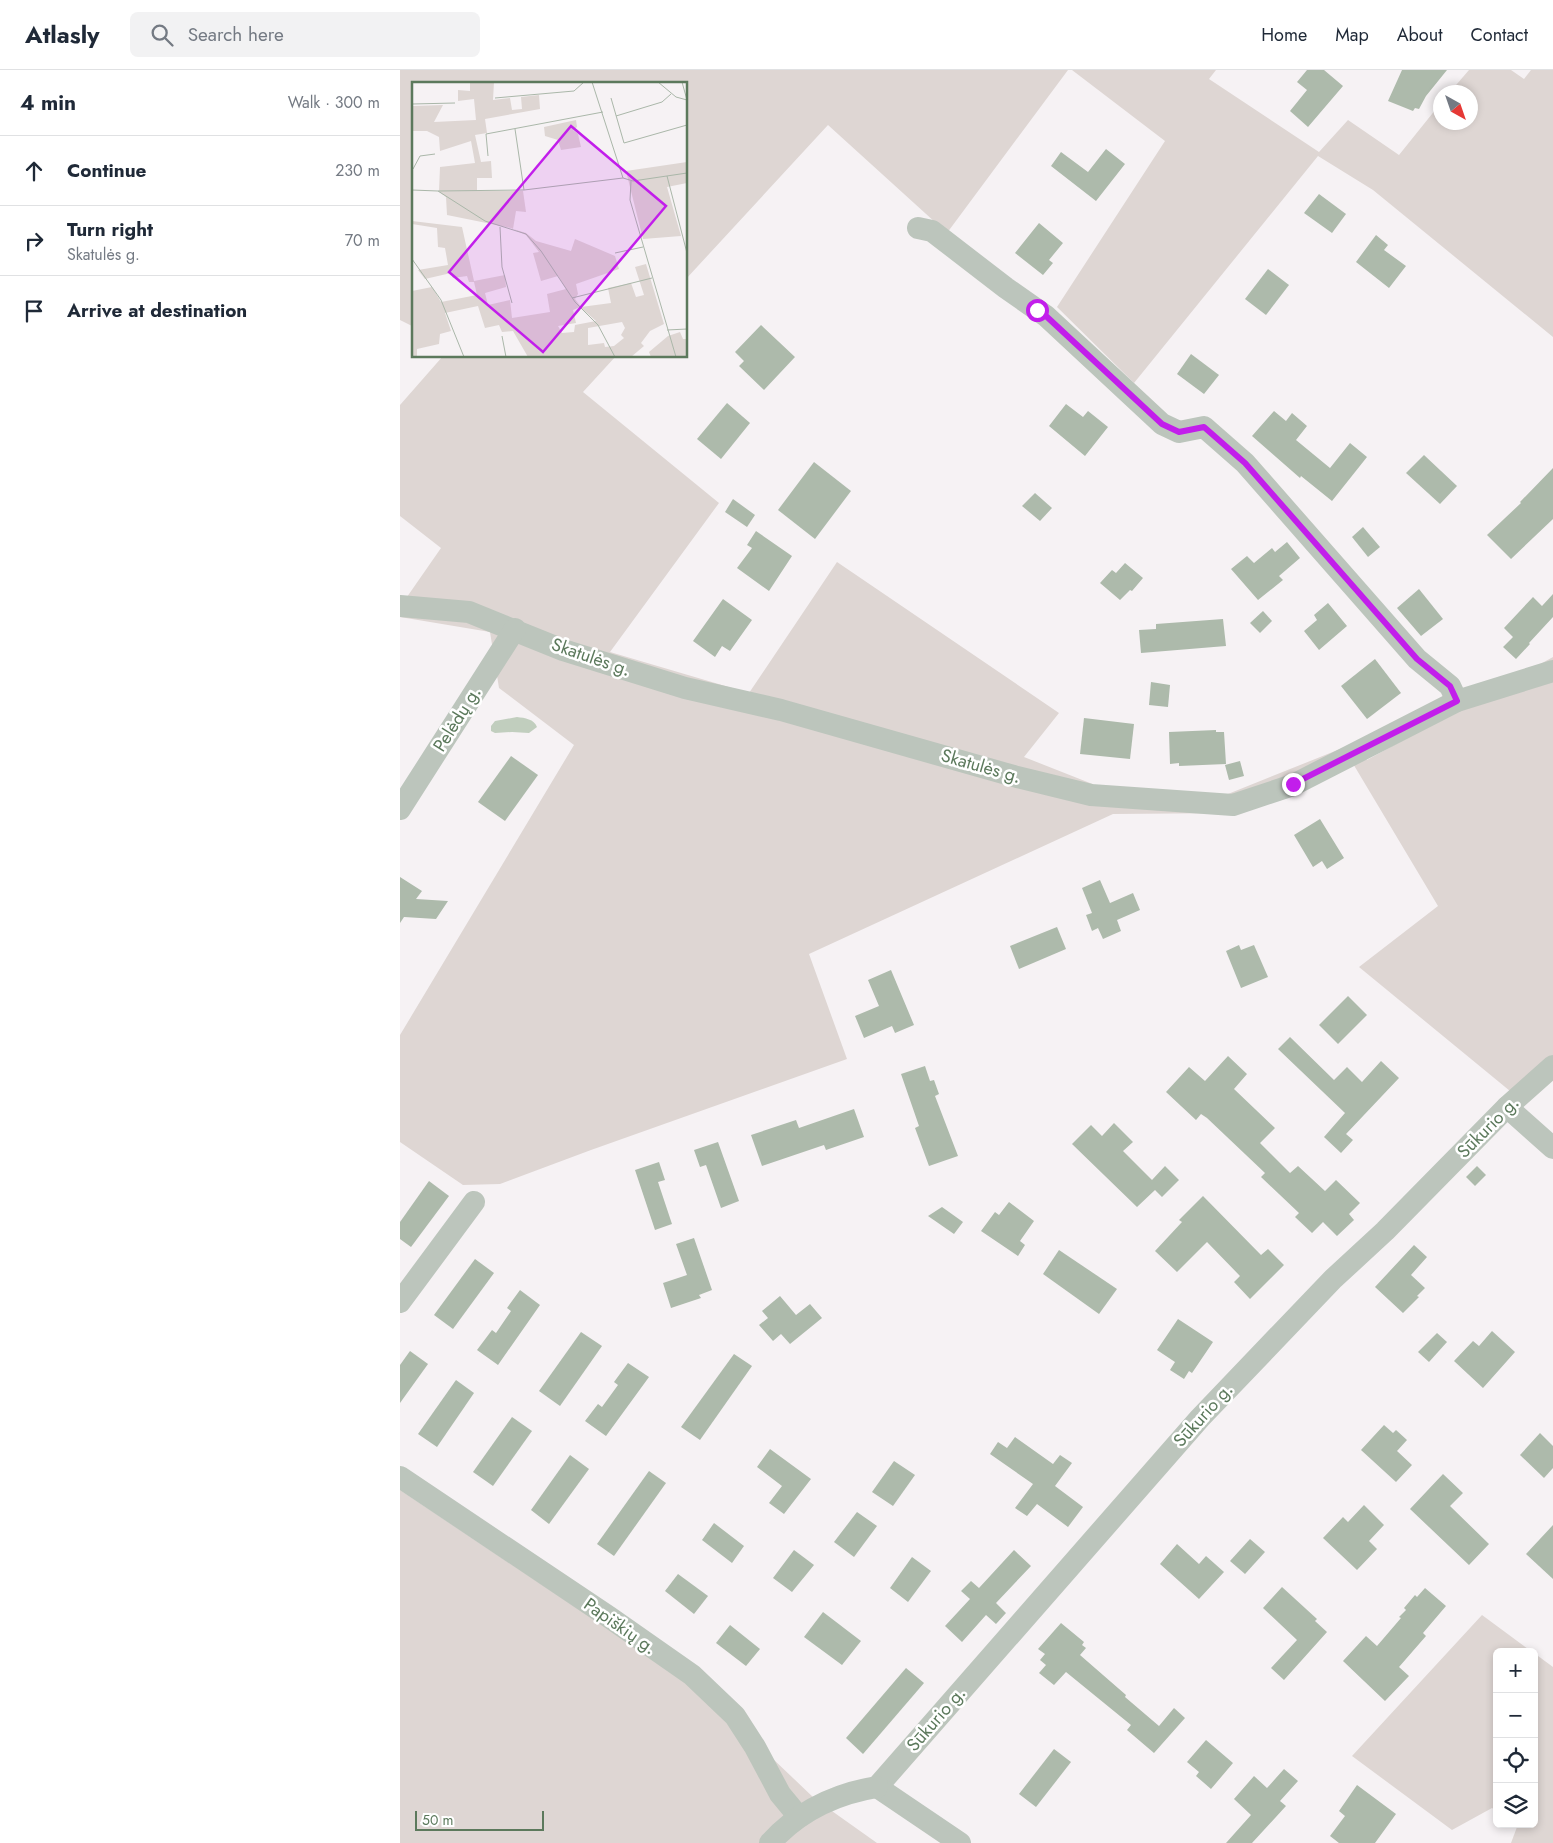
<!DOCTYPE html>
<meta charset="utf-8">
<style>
body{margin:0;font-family:Jost,sans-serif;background:#f2f2f3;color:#1f2937}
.controls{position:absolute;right:15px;bottom:15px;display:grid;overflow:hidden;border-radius:8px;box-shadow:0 2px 8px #0003}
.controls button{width:45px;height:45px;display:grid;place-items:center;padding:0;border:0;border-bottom:1px solid #e0e1e3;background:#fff;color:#1f2937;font:25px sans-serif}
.compass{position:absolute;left:1033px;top:15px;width:45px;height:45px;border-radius:50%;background:#fff;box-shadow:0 2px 8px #0003;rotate:140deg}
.scale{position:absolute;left:15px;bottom:12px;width:129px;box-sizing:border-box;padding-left:5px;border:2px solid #5c795c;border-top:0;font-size:14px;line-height:18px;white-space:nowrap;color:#5c795c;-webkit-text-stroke:4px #fff;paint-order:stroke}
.stop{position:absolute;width:15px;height:15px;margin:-11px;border:4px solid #c21eeb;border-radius:50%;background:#fff}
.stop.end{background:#c21eeb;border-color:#fff;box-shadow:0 1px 5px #0008}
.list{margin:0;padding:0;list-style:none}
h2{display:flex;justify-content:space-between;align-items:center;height:65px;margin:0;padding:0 20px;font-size:21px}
h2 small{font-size:16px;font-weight:400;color:#747a83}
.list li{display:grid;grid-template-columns:32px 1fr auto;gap:15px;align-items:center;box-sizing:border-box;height:70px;padding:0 20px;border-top:1px solid #e0e1e3}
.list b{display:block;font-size:19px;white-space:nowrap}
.list p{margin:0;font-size:16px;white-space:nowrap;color:#747a83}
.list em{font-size:16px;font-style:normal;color:#747a83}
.icon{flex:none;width:28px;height:28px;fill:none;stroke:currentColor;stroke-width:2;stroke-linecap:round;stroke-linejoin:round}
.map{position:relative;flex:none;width:1153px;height:1773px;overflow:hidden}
header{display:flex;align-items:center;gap:30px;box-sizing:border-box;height:70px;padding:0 25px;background:#fff;border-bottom:1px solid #e0e1e3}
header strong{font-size:24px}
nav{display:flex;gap:28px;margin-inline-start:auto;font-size:18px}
.search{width:350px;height:45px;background:#f2f2f3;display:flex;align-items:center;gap:12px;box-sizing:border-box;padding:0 18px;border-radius:8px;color:#747a83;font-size:19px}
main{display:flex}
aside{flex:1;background:#fff}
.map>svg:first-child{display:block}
</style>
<header>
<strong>Atlasly</strong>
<div class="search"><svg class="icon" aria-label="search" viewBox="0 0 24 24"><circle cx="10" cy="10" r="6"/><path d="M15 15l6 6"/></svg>Search here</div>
<nav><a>Home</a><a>Map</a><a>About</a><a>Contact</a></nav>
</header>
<main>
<aside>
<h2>4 min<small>Walk · 300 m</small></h2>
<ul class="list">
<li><svg class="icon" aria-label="ahead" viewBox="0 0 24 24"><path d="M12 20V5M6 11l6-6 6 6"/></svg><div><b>Continue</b></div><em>230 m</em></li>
<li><svg class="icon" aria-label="right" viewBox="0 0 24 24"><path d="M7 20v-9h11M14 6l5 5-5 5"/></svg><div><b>Turn right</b><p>Skatulės g.</p></div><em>70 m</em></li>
<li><svg class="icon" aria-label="arrive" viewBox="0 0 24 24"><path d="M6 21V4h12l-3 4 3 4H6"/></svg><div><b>Arrive at destination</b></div></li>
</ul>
</aside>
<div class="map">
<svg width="1153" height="1773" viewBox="0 0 1153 1773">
<rect width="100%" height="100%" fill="#f6f2f4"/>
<!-- green -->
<g fill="#ded6d3">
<path d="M 0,0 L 668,0 L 547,163 L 428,55 L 286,209 L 286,14 L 14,14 L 14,257 L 0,250 Z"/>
<path d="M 672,0 L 816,0 L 809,9 L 919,82 L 948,50 L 999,85 L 1040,34 L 1040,52 L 1070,52 L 1070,22 L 1050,22 L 1069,0 L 1111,0 L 1124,9 L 1131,0 L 1153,0 L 1153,267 L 973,120 L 918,86 L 734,313 L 657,237 L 765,71 Z"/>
<path d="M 43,286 L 216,286 L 183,322 L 319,433 L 210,582 L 349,623 L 437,492 L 659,643 L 624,687 L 695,715 L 818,728 L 955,673 L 967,690 L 1153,587 L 1153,985 L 1110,1021 L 959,897 L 1038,836 L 952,692 L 837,743 L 713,744 L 409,884 L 447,989 L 191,1080 L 100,1114 L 63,1115 L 0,1072 L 0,965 L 174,675 L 99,618 L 90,562 L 0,547 L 0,537 L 41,478 L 0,446 L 0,335 Z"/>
<path d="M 0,1420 L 304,1623 L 415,1729 L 477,1773 L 0,1773 Z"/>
<path d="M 1082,1545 L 1132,1582 L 1097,1582 L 1097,1741 L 1092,1738 L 1052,1760 L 952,1686 Z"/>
<path d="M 1134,1583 L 1153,1597 L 1153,1773 L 1111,1773 L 1117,1757 L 1114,1754 L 1134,1754 Z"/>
</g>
<!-- water -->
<path fill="#c1cebe" d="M 117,647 C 125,648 134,649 137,657 L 129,663 L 112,662 L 95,663 L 91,661 L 91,656 L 95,651 Z"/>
<!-- building -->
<g fill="#adbaab">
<path d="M 907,0 L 924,0 L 943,16 L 908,57 L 890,41 L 907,20 L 897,12 Z"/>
<path d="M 1002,0 L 1047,0 L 1026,26 L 1019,39 L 1015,38 L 1013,41 L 988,31 Z"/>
<path d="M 706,79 L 725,94 L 696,131 L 651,96 L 661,82 L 688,102 Z"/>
<path d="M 919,124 L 946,144 L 932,163 L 904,143 Z"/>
<path d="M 639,153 L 663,173 L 649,190 L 653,193 L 643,205 L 615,183 Z"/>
<path d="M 976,165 L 988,175 L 984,180 L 1006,196 L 989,218 L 956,192 Z"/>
<path d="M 868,199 L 889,215 L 866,245 L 845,229 Z"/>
<path d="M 361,255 L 395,287 L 364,320 L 339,296 L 344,291 L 335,282 Z"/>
<path d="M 791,284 L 819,305 L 804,324 L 777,304 Z"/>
<path d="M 327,333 L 350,353 L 321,389 L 297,369 Z"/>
<path d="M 666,334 L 683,347 L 688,341 L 708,357 L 685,386 L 649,356 Z"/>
<path d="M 874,341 L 886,351 L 892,343 L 907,356 L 896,370 L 930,398 L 950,373 L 967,387 L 932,431 L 901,406 L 900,408 L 852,366 Z"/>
<path d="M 1024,385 L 1057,416 L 1040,434 L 1006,403 Z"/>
<path d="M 414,392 L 451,421 L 415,469 L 378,440 Z"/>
<path d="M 1153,398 L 1153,449 L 1111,489 L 1087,465 L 1121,433 L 1120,432 Z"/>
<path d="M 635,423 L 652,438 L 640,451 L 622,436 Z"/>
<path d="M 333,429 L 355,445 L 347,457 L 325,442 Z"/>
<path d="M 963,457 L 980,477 L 968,487 L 952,467 Z"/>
<path d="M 356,461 L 392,486 L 369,521 L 337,498 L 352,478 L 347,475 Z"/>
<path d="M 887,472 L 900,488 L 879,506 L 883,510 L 858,530 L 831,499 L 847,486 L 854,493 L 872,478 L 875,482 Z"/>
<path d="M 725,493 L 743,508 L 732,521 L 730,520 L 720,530 L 700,513 L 712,500 L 716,503 Z"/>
<path d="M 1019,519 L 1043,549 L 1021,566 L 997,538 Z"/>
<path d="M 1153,524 L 1153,547 L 1129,573 L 1130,574 L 1116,589 L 1103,577 L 1113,567 L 1104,558 L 1133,527 L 1142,536 Z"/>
<path d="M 323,529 L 352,550 L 330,581 L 322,576 L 315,587 L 293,571 Z"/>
<path d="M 928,533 L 947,556 L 919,580 L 904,561 L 917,550 L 914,545 Z"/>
<path d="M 863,541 L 872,551 L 860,563 L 850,553 Z"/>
<path d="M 823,549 L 826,576 L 741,583 L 739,560 L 756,559 L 756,554 Z"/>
<path d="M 975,589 L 1001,623 L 967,649 L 941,616 Z"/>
<path d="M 751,612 L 770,615 L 768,637 L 749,635 Z"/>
<path d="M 684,648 L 734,654 L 730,689 L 680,684 Z"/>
<path d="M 816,660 L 816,662 L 824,662 L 826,694 L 779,696 L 779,693 L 770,694 L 769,662 Z"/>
<path d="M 111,686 L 138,705 L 105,751 L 78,732 Z"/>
<path d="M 840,691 L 844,706 L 829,710 L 825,695 Z"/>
<path d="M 920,749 L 944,788 L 927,799 L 922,791 L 913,797 L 894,765 Z"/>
<path d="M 0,807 L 22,821 L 16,829 L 48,831 L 36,849 L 4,847 L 0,853 Z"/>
<path d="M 700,810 L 710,833 L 733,823 L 740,840 L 717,850 L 721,861 L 703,869 L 698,858 L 692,861 L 686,845 L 692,843 L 682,818 Z"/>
<path d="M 657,857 L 666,879 L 619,899 L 610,876 Z"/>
<path d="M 839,875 L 841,880 L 854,875 L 868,907 L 841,918 L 826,881 Z"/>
<path d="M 491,900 L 514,955 L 495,963 L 492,956 L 464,968 L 455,946 L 479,936 L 468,910 Z"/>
<path d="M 948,926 L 967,945 L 938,974 L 919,955 Z"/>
<path d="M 890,967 L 934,1010 L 947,997 L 962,1012 L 981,991 L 999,1008 L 946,1064 L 953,1070 L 941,1083 L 924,1067 L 945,1043 L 878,979 Z"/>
<path d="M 828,986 L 847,1004 L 834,1019 L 875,1058 L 860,1073 L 890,1103 L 898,1096 L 925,1121 L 936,1110 L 960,1133 L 949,1144 L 954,1150 L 937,1166 L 923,1152 L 912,1163 L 895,1147 L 899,1143 L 861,1107 L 865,1103 L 807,1048 L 801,1044 L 796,1050 L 766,1022 L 789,997 L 805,1011 Z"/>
<path d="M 525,996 L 530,1011 L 534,1010 L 539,1024 L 535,1026 L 558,1086 L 529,1096 L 515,1058 L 519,1056 L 501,1004 Z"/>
<path d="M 454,1039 L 464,1067 L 426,1080 L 424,1075 L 362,1096 L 351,1065 L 396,1050 L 399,1058 Z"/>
<path d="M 714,1053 L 733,1072 L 723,1081 L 752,1110 L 765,1096 L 779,1110 L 762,1127 L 755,1120 L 737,1137 L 672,1074 L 691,1055 L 702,1066 Z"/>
<path d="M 318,1072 L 339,1131 L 321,1138 L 306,1095 L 300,1097 L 294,1080 Z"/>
<path d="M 259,1092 L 265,1110 L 258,1112 L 272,1154 L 255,1160 L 235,1100 Z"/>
<path d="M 1077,1096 L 1086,1105 L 1075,1116 L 1066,1107 Z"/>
<path d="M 29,1111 L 49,1126 L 11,1177 L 0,1169 L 0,1152 Z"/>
<path d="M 803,1126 L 861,1185 L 868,1179 L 884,1195 L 850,1229 L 834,1212 L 840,1206 L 807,1172 L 777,1202 L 755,1181 L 782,1152 L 779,1150 Z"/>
<path d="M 609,1132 L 634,1151 L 620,1171 L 625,1175 L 618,1186 L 581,1161 L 595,1142 L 599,1145 Z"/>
<path d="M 542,1137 L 563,1152 L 554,1164 L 528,1146 Z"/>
<path d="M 294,1168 L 312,1220 L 299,1225 L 301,1228 L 271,1238 L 263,1213 L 287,1205 L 276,1174 Z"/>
<path d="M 1014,1175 L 1027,1187 L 1011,1205 L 1025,1218 L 1017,1226 L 1019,1227 L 1003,1243 L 975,1217 Z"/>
<path d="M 659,1180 L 717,1219 L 699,1244 L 643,1204 Z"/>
<path d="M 75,1189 L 94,1203 L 53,1259 L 34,1245 Z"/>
<path d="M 120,1220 L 140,1235 L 98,1295 L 77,1280 L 92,1260 L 96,1263 L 111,1241 L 107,1238 Z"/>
<path d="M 380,1226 L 396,1245 L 410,1234 L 422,1248 L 390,1274 L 381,1264 L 373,1271 L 359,1255 L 368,1248 L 362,1241 Z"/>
<path d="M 778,1249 L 813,1272 L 792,1303 L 789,1301 L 784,1309 L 770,1300 L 775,1292 L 757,1280 Z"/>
<path d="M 1092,1261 L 1115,1282 L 1083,1318 L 1054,1291 L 1073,1271 L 1079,1276 Z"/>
<path d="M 181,1262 L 202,1276 L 160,1336 L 139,1321 Z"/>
<path d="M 1037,1263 L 1047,1272 L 1029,1292 L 1018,1282 Z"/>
<path d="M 10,1281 L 28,1294 L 0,1333 L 0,1295 Z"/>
<path d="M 334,1284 L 352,1296 L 300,1370 L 281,1357 Z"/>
<path d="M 228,1293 L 249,1307 L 206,1366 L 185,1351 L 198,1334 L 202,1337 L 218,1315 L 214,1312 Z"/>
<path d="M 56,1310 L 74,1323 L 37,1377 L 18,1364 Z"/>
<path d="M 112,1347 L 132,1361 L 93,1416 L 73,1402 Z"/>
<path d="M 984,1355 L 993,1363 L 996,1360 L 1007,1370 L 997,1381 L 1012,1395 L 996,1412 L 961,1380 Z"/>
<path d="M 1140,1363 L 1153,1376 L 1153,1398 L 1144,1408 L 1120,1385 Z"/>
<path d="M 615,1367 L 653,1394 L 660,1385 L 672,1393 L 655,1416 L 683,1437 L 668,1457 L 637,1434 L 627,1446 L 615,1438 L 633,1414 L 590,1384 L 598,1372 L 607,1378 Z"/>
<path d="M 370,1379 L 411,1409 L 384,1444 L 369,1433 L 382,1416 L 357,1397 Z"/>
<path d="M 170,1385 L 189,1399 L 149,1454 L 131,1440 Z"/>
<path d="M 494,1391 L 515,1405 L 493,1436 L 472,1422 Z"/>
<path d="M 249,1401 L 266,1413 L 214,1486 L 197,1474 Z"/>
<path d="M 1043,1404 L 1063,1423 L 1050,1436 L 1089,1474 L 1069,1495 L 1010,1439 Z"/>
<path d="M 964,1435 L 984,1455 L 969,1471 L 977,1479 L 957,1500 L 923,1468 L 943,1447 L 948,1452 Z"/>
<path d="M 457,1442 L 477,1456 L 454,1487 L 434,1472 Z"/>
<path d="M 314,1453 L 344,1476 L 332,1493 L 302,1470 Z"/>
<path d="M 1153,1455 L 1153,1509 L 1126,1484 Z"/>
<path d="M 850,1469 L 865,1482 L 845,1504 L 830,1491 Z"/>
<path d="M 777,1474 L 799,1494 L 806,1486 L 824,1502 L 799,1529 L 760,1494 Z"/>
<path d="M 394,1480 L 414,1495 L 392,1522 L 373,1508 Z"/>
<path d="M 614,1480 L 631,1496 L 596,1533 L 606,1543 L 596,1554 L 586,1545 L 562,1572 L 545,1556 L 570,1529 L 561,1521 L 571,1511 L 579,1518 Z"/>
<path d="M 512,1487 L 531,1501 L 508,1532 L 490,1518 Z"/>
<path d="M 278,1504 L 308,1526 L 294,1544 L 265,1521 Z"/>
<path d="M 882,1517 L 917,1549 L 915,1551 L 927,1562 L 884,1610 L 871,1598 L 897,1570 L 863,1538 Z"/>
<path d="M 1025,1518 L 1046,1536 L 1023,1563 L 1026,1566 L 999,1597 L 1009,1606 L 985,1631 L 943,1591 L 966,1566 L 977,1576 L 1001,1548 L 999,1547 L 1006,1540 L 1004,1538 L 1015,1525 L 1017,1527 Z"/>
<path d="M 423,1542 L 461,1571 L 442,1595 L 404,1567 Z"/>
<path d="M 661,1553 L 684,1572 L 682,1575 L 686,1578 L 680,1585 L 726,1625 L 725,1627 L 759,1656 L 774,1638 L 785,1648 L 754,1683 L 727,1660 L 731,1655 L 666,1602 L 654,1615 L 639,1603 L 646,1595 L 640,1590 L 645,1584 L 638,1579 Z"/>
<path d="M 330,1555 L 360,1579 L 346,1596 L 316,1573 Z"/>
<path d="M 506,1598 L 524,1613 L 463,1684 L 446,1668 Z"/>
<path d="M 806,1670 L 833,1693 L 811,1719 L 796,1706 L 799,1702 L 787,1692 Z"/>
<path d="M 654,1679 L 671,1692 L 636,1737 L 619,1724 Z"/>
<path d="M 884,1699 L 898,1711 L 880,1731 L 886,1736 L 852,1773 L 826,1773 L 851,1745 L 834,1729 L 854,1706 L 867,1718 Z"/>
<path d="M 957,1715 L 996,1744 L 975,1773 L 939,1773 L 930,1766 L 945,1746 L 939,1741 Z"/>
</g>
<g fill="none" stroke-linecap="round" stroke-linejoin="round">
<!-- minor -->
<g stroke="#bcc5bc" stroke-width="22">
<path d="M 518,158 L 532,161 L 606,218 L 646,246 L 762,354 L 779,362 L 804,357 L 845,393 L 1017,589 L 1050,616 L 1057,631"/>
<path d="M 0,536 L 69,542 L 163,580 L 285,618 L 381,640 L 617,707 L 691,725 L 833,735 L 893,715 L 1057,631 L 1153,601"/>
<path d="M 0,739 L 115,559"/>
<path d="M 1107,1037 L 1153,1078"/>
<path d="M 0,1232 L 74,1132"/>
<path d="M 0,1407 L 209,1547 L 292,1605 L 335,1646 L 355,1677 L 380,1724 L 399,1747"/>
<path d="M 477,1717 L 800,1348 L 933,1209 L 985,1161 L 1107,1037 L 1153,996"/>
<path d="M 477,1717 L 560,1773"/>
<path d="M 370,1773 C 399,1741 434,1724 477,1717"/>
</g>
</g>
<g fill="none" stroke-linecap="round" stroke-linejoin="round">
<!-- route -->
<path stroke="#c21eeb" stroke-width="6" d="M 637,240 L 646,246 L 762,354 L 779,362 L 804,357 L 845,393 L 1017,589 L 1050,616 L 1057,631 L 893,714"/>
</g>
<g text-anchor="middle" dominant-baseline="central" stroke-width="5" stroke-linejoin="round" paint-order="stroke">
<!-- street labels -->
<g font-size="18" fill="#5c795c" stroke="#fff">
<text transform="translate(191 587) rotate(19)">Skatulės g.</text>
<text transform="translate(57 649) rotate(-58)">Pelėdų g.</text>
<text transform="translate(581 696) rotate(16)">Skatulės g.</text>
<text transform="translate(1088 1057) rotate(-45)">Sūkurio g.</text>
<text transform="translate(803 1345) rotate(-48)">Sūkurio g.</text>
<text transform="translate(220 1556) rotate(35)">Papiškių g.</text>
<text transform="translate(536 1649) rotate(-49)">Sūkurio g.</text>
</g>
</g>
<!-- overview -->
<g transform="translate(12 12)">
<rect width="275" height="275" fill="#f6f2f4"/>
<path d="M 58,0 L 82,0 L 81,18 L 98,16 L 100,28 L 110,27 L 109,15 L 127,13 L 128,27 L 73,37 L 75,51 L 63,53 L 69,80 L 79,79 L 80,96 L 65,96 L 65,109 L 111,109 L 114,130 L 104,129 L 101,147 L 114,151 L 124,159 L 159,169 L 163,157 L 203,174 L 207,187 L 164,202 L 166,212 L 163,217 L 169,225 L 199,221 L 196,206 L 219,201 L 224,215 L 232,213 L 223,185 L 234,182 L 252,242 L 238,249 L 229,261 L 232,264 L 219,275 L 116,275 L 101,249 L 90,250 L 87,243 L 73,246 L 66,224 L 33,231 L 39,249 L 28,252 L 27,262 L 5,267 L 5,275 L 0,275 L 0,209 L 20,205 L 29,220 L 65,213 L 62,200 L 57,200 L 55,194 L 41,196 L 39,191 L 13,197 L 6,188 L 36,183 L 33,166 L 26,165 L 25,146 L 0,142 L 0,139 L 50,145 L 62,199 L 93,193 L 94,205 L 73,211 L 76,223 L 98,218 L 100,236 L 138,230 L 135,212 L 154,207 L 146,194 L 129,199 L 121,171 L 127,170 L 114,153 L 99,146 L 35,133 L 34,115 L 27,110 L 28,85 L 63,81 L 59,59 L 28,69 L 27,55 L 15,49 L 0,49 L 1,24 L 31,23 L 22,40 L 64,38 L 62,17 L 46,19 L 46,8 L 58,9 ZM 168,225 L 184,239 L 163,243 L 162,250 L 150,251 L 146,244 L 164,241 L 161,228 ZM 210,240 L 213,246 L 209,253 L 212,256 L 202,264 L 193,265 L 192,261 L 176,263 L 176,246 ZM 164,38 L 165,45 L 161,48 L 166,52 L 169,65 L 149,68 L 146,58 L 133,54 L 132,45 ZM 275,80 L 275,101 L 255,105 L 269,154 L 231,157 L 214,89 ZM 268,250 L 271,257 L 275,257 L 275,275 L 239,275 L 237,270 L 256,254 Z" fill="#ded6d3" fill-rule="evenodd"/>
<path fill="none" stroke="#aab7a9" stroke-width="1" d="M 180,0 L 211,96M 246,0 L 264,15 L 275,18M 270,0 L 275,18M 83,16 L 162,9 L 172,0M 199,16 L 212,61 L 275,43M 0,22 L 43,21M 204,34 L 250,20 L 259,12M 103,47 L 112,108M 76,74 L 74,52 L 191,30M 1,87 L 8,74 L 23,72M 255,94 L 275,171M 211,96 L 221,99 L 275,91M 219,99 L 218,118 L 264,275M 0,108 L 26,109 L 73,139 L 114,152 L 129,169 L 163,220 L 186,243 L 203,275M 26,109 L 112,108 L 211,96M 88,145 L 90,185 L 100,221M 203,171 L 231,165M 0,177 L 29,218 L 52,275M 160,216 L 240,196M 255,248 L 275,247M 90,254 L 94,275"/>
<path fill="#c21eeb" fill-opacity="0.15" stroke="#c21eeb" stroke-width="2.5" d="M 159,44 L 254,124 L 131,270 L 37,190 Z"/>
<rect width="275" height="275" fill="none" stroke="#5c795c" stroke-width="2.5"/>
</g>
</svg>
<div class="controls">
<button>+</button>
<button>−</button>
<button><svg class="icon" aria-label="locate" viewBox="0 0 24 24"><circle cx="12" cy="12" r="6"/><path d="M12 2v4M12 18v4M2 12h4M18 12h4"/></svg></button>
<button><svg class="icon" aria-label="layers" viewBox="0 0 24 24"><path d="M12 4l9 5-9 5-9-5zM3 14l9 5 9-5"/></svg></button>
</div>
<svg class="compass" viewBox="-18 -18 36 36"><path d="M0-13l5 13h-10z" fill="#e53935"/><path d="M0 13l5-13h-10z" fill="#747a83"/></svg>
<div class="scale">50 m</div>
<div class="stop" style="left:637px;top:240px"></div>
<div class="stop end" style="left:893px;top:714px"></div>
</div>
</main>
